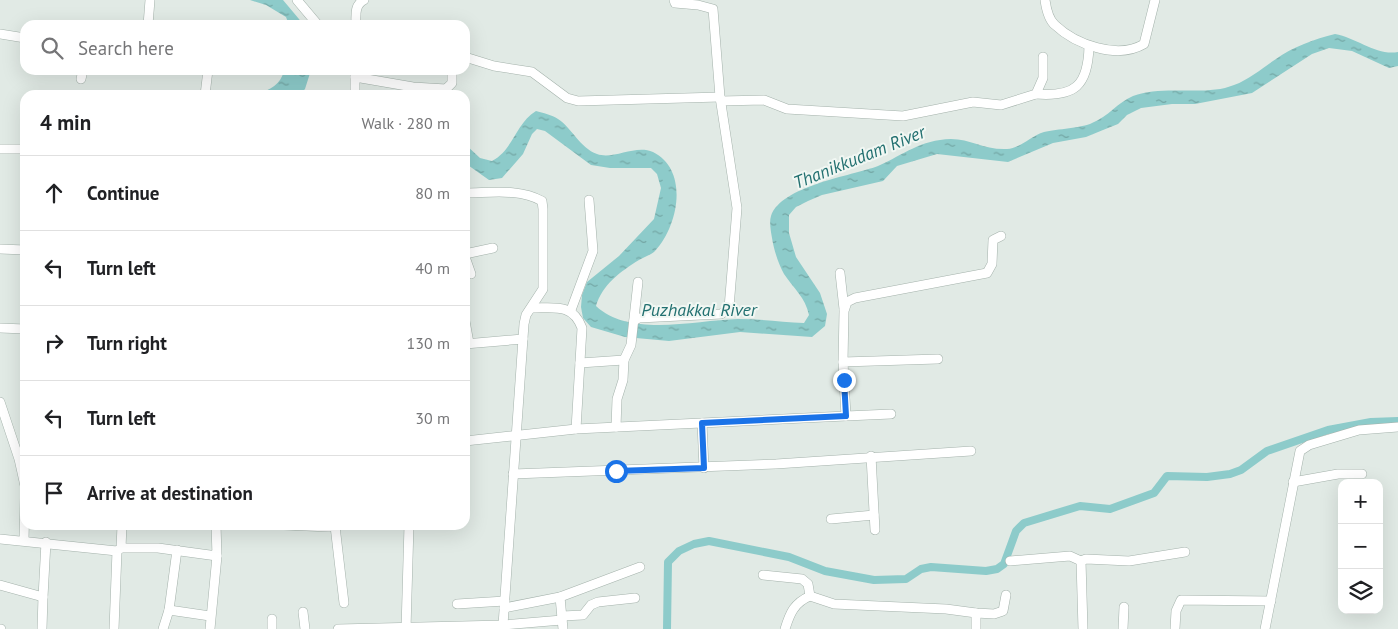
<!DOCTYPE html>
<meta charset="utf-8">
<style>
body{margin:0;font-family:"PT Sans",sans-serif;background:#f2f2f2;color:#202124}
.controls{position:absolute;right:15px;bottom:15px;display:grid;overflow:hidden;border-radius:10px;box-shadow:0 5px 20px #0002}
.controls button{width:45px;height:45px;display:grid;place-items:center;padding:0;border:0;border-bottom:1px solid #e0e0e0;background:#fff;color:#202124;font:25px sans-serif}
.stop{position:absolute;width:15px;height:15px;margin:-11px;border:4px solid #1a73e8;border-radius:50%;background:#fff}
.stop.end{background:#1a73e8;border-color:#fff;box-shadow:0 1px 5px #0008}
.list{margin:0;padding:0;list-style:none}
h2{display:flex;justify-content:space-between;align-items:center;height:65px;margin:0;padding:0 20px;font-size:21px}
h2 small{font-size:16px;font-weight:400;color:#757577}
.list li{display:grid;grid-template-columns:32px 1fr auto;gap:15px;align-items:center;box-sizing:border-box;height:75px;padding:0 20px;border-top:1px solid #e0e0e0}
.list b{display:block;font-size:19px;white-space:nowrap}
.list em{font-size:16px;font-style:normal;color:#757577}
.icon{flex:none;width:28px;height:28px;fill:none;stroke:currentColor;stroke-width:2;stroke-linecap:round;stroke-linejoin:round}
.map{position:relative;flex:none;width:1398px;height:629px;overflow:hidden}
.search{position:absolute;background:#fff;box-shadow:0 5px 20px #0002;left:20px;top:20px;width:450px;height:55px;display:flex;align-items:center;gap:12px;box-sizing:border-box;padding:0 18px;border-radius:15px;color:#757577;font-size:19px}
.panel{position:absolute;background:#fff;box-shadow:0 5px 20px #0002;left:20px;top:90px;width:450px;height:440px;border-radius:15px}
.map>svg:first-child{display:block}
</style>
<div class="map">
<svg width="1398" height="629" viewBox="0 0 1398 629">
<defs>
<pattern id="water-ripples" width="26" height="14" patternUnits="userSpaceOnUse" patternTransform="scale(1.25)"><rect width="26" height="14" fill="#8dcbca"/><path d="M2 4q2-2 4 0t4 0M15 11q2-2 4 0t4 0" fill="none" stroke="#73a6a4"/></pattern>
</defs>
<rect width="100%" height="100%" fill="#e1eae5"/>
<!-- water -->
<g fill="url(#water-ripples)">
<path d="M 250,0 L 283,0 L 304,25 L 289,25 L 286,17 L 266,5 Z"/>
<path d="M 1335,34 C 1357,38 1377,56 1398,52 L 1398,66 L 1389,68 L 1352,51 L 1329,48 L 1312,54 L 1252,93 L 1195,104 L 1172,104 L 1141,108 L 1127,115 L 1118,124 L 1103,130 L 1086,137 L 1053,143 L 1008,162 L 937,154 L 897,166 L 883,181 L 822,195 L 808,201 L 796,207 L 789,215 L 789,233 L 796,257 L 820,293 L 827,314 L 825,326 L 812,337 L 740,332 L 669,341 L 625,337 L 591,327 L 583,318 L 581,307 L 582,295 L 587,282 L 619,256 L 654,219 L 661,188 L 657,174 L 651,168 L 610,168 L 591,165 L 545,131 L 537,129 L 532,134 L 523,154 L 502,178 L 489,180 L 465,163 L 465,144 L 480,158 L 492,161 C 514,149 515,124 536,111 C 543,113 552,115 558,119 C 572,128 580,148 597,154 C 614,160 635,144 653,152 C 689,170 679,225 655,251 C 651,255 644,257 639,260 C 621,271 602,285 596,306 C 630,338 696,320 738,319 C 760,319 782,322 804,323 L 809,315 C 805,297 794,289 784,274 C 778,263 774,250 772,238 C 771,232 769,222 771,216 C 781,186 851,176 878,166 C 905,154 920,140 951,139 C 971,139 984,150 1007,149 C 1021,148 1031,136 1044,132 C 1057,129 1082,128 1092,123 C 1108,117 1118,102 1133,96 C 1164,84 1205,97 1234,85 C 1250,79 1262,68 1276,59 C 1292,47 1315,39 1335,34 Z"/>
<path d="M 284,70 L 311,70 L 305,89 L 299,95 L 257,95 C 270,89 281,85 284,70 Z"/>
</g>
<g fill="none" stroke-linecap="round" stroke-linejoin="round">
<!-- canal -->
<path stroke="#8dcbca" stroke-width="8" d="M 667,629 L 668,562 L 679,551 L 694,544 L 709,541 L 789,557 L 825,571 L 874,580 L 906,579 L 921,569 L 931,567 L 986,571 L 997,569 L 1004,564 L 1016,531 L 1024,523 L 1080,506 L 1110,509 L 1154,493 L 1167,476 L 1207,477 L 1230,474 L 1241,470 L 1267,451 L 1328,430 L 1371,422 L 1398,421"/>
<defs>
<g id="minor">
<path d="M 297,0 L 318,25"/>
<path d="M 1045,0 C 1046,7 1049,20 1055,25 C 1075,44 1117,60 1144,44 L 1155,0"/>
<path d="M 148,25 L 150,0"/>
<path d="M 356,25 C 356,16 354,5 364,0"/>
<path d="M 0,34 L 25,38"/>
<path d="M 465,57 L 494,66 L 532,72 L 567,98 L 578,101 L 720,97"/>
<path d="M 355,77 L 413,87 L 446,89 L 452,83 L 452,70"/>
<path d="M 81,79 L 83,70"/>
<path d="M 1036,94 C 1075,97 1088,86 1089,46"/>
<path d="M 205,95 L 208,70"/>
<path d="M 355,95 L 355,70"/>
<path d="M 721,101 L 764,100 L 787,109 L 903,116 L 973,102 L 1001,105 L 1036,94 L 1043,78 L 1043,57"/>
<path d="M 0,149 L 25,149"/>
<path d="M 0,249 L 25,250"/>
<path d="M 465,254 L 493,248"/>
<path d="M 465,257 L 471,274"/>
<path d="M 840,273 L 844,309"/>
<path d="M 532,308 C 554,308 573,303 582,328 L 576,429"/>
<path d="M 571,310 L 593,251 L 589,200"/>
<path d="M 465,321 L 469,343"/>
<path d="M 634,321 L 639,318 L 721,314 L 729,308 L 737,208 L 720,97 L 713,9 L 698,5 L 675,3 L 674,0"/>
<path d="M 0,328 L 25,329"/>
<path d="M 465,344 L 523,339"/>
<path d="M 843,362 L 844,311 L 847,302 L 855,298 L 987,273 L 992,264 L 993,240 L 1001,236"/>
<path d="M 580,363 L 624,360"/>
<path d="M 0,402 L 19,459 L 25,486"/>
<path d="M 846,416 L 891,414"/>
<path d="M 702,423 L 704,468"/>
<path d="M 616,427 L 617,399 L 623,380 L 624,360 L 631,345 L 638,282"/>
<path d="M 465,441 L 576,429 L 846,416 L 843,362 L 938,359"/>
<path d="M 871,456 L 875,530"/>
<path d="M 513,474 L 776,464 L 971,451"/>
<path d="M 1293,482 L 1338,474 L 1362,474"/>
<path d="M 831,519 L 874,515"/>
<path d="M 284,525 L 329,527 L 336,525"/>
<path d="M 335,526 L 344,603"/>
<path d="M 0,539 L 117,551 L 121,548 L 122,525"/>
<path d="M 24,540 L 25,498"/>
<path d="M 121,548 L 158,548 L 217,556 L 216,525"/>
<path d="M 1010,561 L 1070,556 L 1081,561"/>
<path d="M 763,575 L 802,579 L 808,584 L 810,596 L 834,604 L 946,609 L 976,613 L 994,614 L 1003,611 L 1006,595"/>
<path d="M 0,585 L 43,597 L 46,542"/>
<path d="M 560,597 L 563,629"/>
<path d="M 457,604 L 505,601"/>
<path d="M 504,608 L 560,597 L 640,567"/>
<path d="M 169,610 L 177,550"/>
<path d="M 303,612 L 305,629"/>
<path d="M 976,613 L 976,629"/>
<path d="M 562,616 L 583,615 L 591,605 L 598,602 L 635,598"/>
<path d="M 0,629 L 1,629"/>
<path d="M 42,629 L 43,597"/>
<path d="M 114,629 L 117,551"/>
<path d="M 163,629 L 169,610 L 210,616"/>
<path d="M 210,629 L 217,556"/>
<path d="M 272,629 L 272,619"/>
<path d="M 338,629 L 503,625 L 524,324 L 526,315 L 543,289 L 543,209 L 542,201 C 519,188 490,193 465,193"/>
<path d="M 406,629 L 409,525"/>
<path d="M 504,629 L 503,625 L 562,620"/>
<path d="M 785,629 C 790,613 794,603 810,596"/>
<path d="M 1083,629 L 1081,561 L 1086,559 L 1129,561 L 1185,552"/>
<path d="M 1123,629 L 1124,607"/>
<path d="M 1175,629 L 1176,611 L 1181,600 L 1271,601"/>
<path d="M 1265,629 L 1300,451 L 1309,445 L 1359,430 L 1398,427"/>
</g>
</defs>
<!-- minor casing -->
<use href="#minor" stroke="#a4b2ab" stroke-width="10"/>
<!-- minor -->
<use href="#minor" stroke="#fff" stroke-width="9"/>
</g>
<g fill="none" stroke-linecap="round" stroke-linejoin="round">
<!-- route -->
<path stroke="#1a73e8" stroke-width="6" d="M 616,471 L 704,468 L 702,423 L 846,416 L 844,380"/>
</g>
<g text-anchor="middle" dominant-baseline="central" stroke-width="4" stroke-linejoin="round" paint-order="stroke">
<!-- water labels -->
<g font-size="18" font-style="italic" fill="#227070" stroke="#f1f7f3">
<text transform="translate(859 157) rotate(-22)">Thanikkudam River</text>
<text x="699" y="309">Puzhakkal River</text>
</g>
</g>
</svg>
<div class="controls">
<button>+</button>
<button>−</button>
<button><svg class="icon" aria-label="layers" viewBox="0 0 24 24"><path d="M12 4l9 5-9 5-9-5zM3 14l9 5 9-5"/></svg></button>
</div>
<div class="stop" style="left:616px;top:471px"></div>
<div class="stop end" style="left:844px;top:380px"></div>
<div class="search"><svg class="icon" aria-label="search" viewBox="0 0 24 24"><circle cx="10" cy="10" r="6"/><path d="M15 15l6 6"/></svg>Search here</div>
<section class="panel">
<h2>4 min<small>Walk · 280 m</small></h2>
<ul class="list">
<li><svg class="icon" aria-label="ahead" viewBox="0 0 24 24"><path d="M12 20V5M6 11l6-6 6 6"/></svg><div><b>Continue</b></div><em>80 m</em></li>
<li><svg class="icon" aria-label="left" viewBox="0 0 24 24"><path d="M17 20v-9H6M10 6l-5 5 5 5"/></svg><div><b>Turn left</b></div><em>40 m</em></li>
<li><svg class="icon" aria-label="right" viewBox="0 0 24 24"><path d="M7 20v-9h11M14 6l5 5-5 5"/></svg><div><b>Turn right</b></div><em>130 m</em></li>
<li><svg class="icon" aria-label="left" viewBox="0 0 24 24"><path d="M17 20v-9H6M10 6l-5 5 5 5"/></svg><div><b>Turn left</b></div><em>30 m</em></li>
<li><svg class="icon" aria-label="arrive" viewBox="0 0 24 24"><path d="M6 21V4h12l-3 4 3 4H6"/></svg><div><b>Arrive at destination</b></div></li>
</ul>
</section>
</div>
